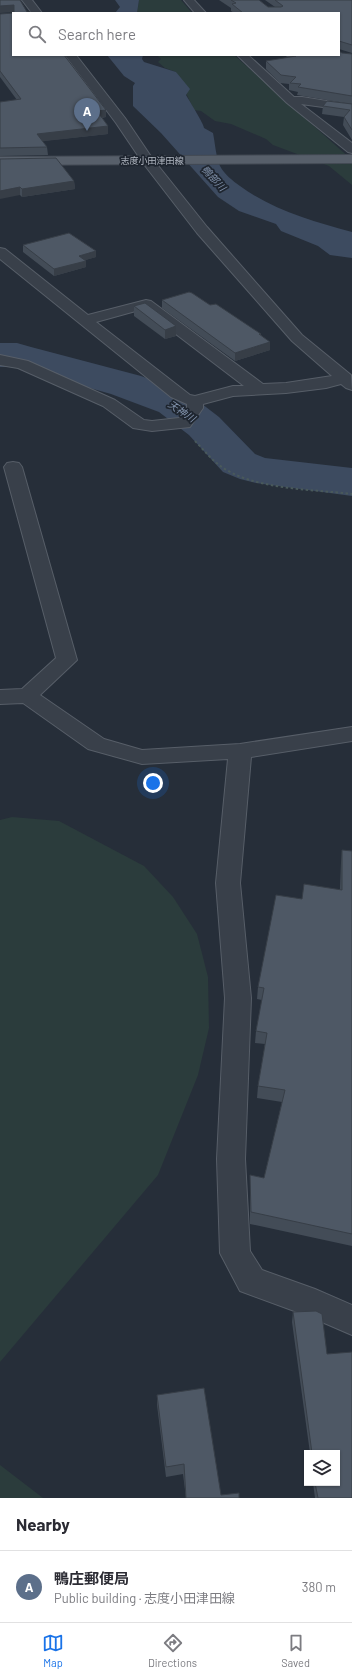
<!DOCTYPE html>
<meta charset="utf-8">
<style>
body{margin:0;font-family:Barlow,"Noto Sans JP",sans-serif;background:#f2f2f3;color:#2b2b33}
.controls{position:absolute;right:12px;bottom:12px;display:grid;overflow:hidden;border-radius:0px;box-shadow:0 1px 3px #0004}
.controls button{width:36px;height:36px;display:grid;place-items:center;padding:0;border:0;border-bottom:1px solid #e1e1e2;background:#fff;color:#2b2b33;font:20px sans-serif}
.you{position:absolute;left:153px;top:783px;width:14px;height:14px;margin:-10px;border:3px solid #fff;border-radius:50%;background:#1a73e8;box-shadow:0 0 0 6px #1a73e833}
.badge{display:grid;place-items:center;width:26px;height:26px;border-radius:50%;background:#1a73e8;color:#fff;font-size:13px;font-weight:700}
.pin{position:absolute;translate:-50% -33px;filter:drop-shadow(0 1px 2px #0008)}
.pin::after{content:'';position:absolute;top:21px;width:14px;height:12px;background:inherit;clip-path:polygon(0 0,100% 0,50% 100%)}
.list{margin:0;padding:0;list-style:none}
h2{display:flex;justify-content:space-between;align-items:center;height:52px;margin:0;padding:0 16px;font-size:17px}
h2 small{font-size:13px;font-weight:400;color:#7c7c81}
.list li{display:grid;grid-template-columns:26px 1fr auto;gap:12px;align-items:center;box-sizing:border-box;height:72px;padding:0 16px;border-top:1px solid #e1e1e2}
.list b{display:block;font-size:15px;white-space:nowrap}
.list p{margin:0;font-size:13px;white-space:nowrap;color:#7c7c81}
.list em{font-size:13px;font-style:normal;color:#7c7c81}
.icon{flex:none;width:22px;height:22px;fill:none;stroke:currentColor;stroke-width:2;stroke-linecap:round;stroke-linejoin:round}
.map{position:relative;flex:none;width:352px;height:1498px;overflow:hidden}
.search{position:absolute;background:#fff;box-shadow:0 1px 3px #0004;left:12px;right:12px;top:12px;height:44px;display:flex;align-items:center;gap:10px;box-sizing:border-box;padding:0 14px;border-radius:0px;color:#7c7c81;font-size:15px}
.sheet{height:124px;background:#fff}
nav{display:flex;justify-content:space-around;align-items:center;box-sizing:border-box;height:56px;border-top:1px solid #e1e1e2;background:#fff;font-size:11px;color:#7c7c81}
nav a{display:grid;justify-items:center;gap:2px}
nav .on{color:#1a73e8}
.map>svg:first-child{display:block}
</style>
<div class="map">
<svg width="352" height="1498" viewBox="0 0 352 1498">
<rect width="100%" height="100%" fill="#262e39"/>
<!-- green -->
<g fill="#2b3c3c">
<path d="M 139,0 L 181,0 L 192,13 L 137,13 Z"/>
<path d="M 157,55 L 234,55 L 352,160 L 352,185 L 329,166 L 273,145 L 266,139 L 231,124 L 215,121 L 201,111 L 194,110 L 176,72 L 165,68 L 158,62 L 161,59 Z"/>
<path d="M 12,817 L 59,821 L 144,866 L 173,897 L 197,934 L 208,977 L 209,1028 L 198,1075 L 158,1175 L 0,1362 L 0,820 Z"/>
<path d="M 0,1465 L 43,1498 L 0,1498 Z"/>
</g>
<!-- water -->
<g fill="#3d4b60">
<path d="M 115,0 L 139,0 L 137,13 L 115,13 L 120,7 Z"/>
<path d="M 107,55 L 143,55 L 142,59 L 144,62 L 176,72 L 190,89 L 186,95 C 190,102 204,124 204,128 L 213,133 C 215,143 216,157 220,166 C 224,174 233,181 240,186 C 273,210 312,221 352,232 L 352,258 L 330,255 L 318,246 L 281,231 L 276,224 L 239,211 L 218,197 L 161,133 L 133,106 L 133,86 L 135,83 L 124,76 Z"/>
<path d="M 209,426 C 219,436 229,450 241,459 C 264,476 322,476 351,479 L 352,485 C 312,474 262,488 226,460 C 215,452 206,439 196,430 Z"/>
</g>
<g fill="none" stroke-linecap="round" stroke-linejoin="round">
<!-- river -->
<path fill="#3d4b60" fill-rule="evenodd" d="M 0,343 L 17,343 L 31,347 L 141,376 L 189,394 L 219,417 L 255,454 L 265,458 L 352,468 L 352,496 L 256,483 L 240,479 L 223,472 L 189,435 L 159,412 L 111,394 L 15,367 L 0,367 Z"/>
<defs>
<g id="minor">
<path d="M 22,0 L 32,0 L 42,13 L 32,13 Z"/>
<path d="M 184,0 L 194,0 L 206,13 L 195,13 Z"/>
<path d="M 65,55 L 76,55 L 125,118 L 152,158 L 207,227 L 302,335 L 351,375 L 352,390 L 346,388 L 341,384 L 326,388 L 286,393 L 233,396 L 203,404 L 203,408 L 190,427 L 152,431 L 133,428 L 103,406 L 18,368 L 0,365 L 0,355 L 28,361 L 115,400 L 144,420 L 152,421 L 179,418 L 187,408 L 187,404 L 171,397 L 0,259 L 0,248 L 5,249 L 88,315 L 146,300 L 151,301 L 263,384 L 286,383 L 332,376 L 292,341 L 197,233 L 143,163 L 116,123 ZM 143,309 L 244,386 L 233,386 L 195,396 L 190,395 L 96,322 Z"/>
<path d="M 237,55 L 248,55 L 294,97 L 302,97 L 352,105 L 352,111 L 301,104 L 352,143 L 352,153 L 348,152 L 287,103 Z"/>
<path d="M 13,462 L 19,463 L 22,467 L 77,660 L 40,695 L 104,739 L 142,750 L 240,744 L 352,727 L 352,741 L 251,757 L 240,883 L 251,998 L 245,1159 L 250,1251 L 262,1270 L 315,1289 L 352,1305 L 352,1335 L 308,1316 L 240,1291 L 220,1253 L 217,1159 L 225,998 L 216,883 L 228,759 L 142,764 L 88,749 L 23,703 L 0,704 L 0,690 L 22,689 L 56,658 L 4,467 L 7,463 Z"/>
</g>
<path id="major" d="M 352,155 L 352,163 L 0,165 L 0,157 Z"/>
</defs>
<!-- minor casing -->
<use href="#minor" stroke="#575e68" stroke-width="2"/>
<!-- major casing -->
<use href="#major" stroke="#424953" stroke-width="2"/>
<!-- path -->
<path stroke="#49595b" stroke-width="2" stroke-dasharray="2.5 2.5" stroke-linecap="butt" d="M 195,441 C 203,449 210,458 219,465 C 252,490 311,489 352,494"/>
<!-- minor -->
<use href="#minor" fill="#39404a" fill-rule="evenodd"/>
<!-- major -->
<use href="#major" fill="#575f6a" fill-rule="evenodd"/>
</g>
<!-- wall -->
<g fill="#434c57">
<path d="M 219,0 L 259,0 L 268,7 L 275,7 L 265,0 L 352,0 L 352,53 L 339,49 L 339,13 L 234,13 L 231,11 L 231,8 Z"/>
<path d="M 0,14 L 106,117 L 102,118 L 108,126 L 108,134 L 42,141 L 47,147 L 48,155 L 0,156 L 0,102 L 17,100 L 0,77 Z"/>
<path d="M 342,53 L 352,54 L 352,140 L 343,125 L 344,117 L 322,114 L 323,106 L 351,104 L 297,95 L 298,92 L 289,90 L 289,84 L 280,83 L 266,69 L 266,61 L 288,58 L 285,55 L 339,55 Z"/>
<path d="M 0,159 L 74,181 L 75,189 L 22,197 L 20,195 Z"/>
<path d="M 23,245 L 96,251 L 96,257 L 85,260 L 86,267 L 54,276 L 23,252 Z"/>
<path d="M 162,300 L 210,305 L 261,334 L 261,335 L 270,350 L 235,361 L 162,308 Z"/>
<path d="M 134,306 L 176,336 L 165,339 L 134,316 Z"/>
<path d="M 342,850 L 352,851 L 352,1246 L 250,1224 L 250,1175 L 264,1178 L 282,1102 L 257,1098 L 258,1086 L 265,1044 L 255,1043 L 256,1031 L 262,1000 L 257,999 L 258,987 L 302,899 L 340,889 L 341,862 Z"/>
<path d="M 293,1312 L 327,1354 L 352,1498 L 315,1498 L 313,1483 L 337,1483 L 337,1453 L 310,1453 L 292,1322 Z"/>
<path d="M 157,1395 L 221,1495 L 239,1498 L 186,1498 L 183,1474 L 166,1477 L 157,1405 Z"/>
</g>
<!-- shaded-wall -->
<g fill="#373e47">
<path d="M 14,5 L 14,12 L 0,13 L 0,6 Z"/>
<path d="M 106,110 L 106,117 L 97,118 L 97,111 Z"/>
<path d="M 108,126 L 108,134 L 37,142 L 37,134 Z"/>
<path d="M 74,181 L 75,189 L 22,197 L 22,189 Z"/>
<path d="M 20,187 L 20,195 L 0,199 L 0,191 Z"/>
<path d="M 96,251 L 96,257 L 79,262 L 79,256 Z"/>
<path d="M 86,261 L 86,267 L 54,276 L 54,269 Z"/>
<path d="M 176,326 L 176,336 L 165,339 L 165,330 Z"/>
<path d="M 270,342 L 270,350 L 235,361 L 235,353 Z"/>
</g>
<!-- building -->
<g fill="#4e5865" stroke="#373e47">
<path d="M 0,0 L 20,0 L 27,12 L 31,12 L 32,13 L 14,13 L 14,5 L 0,6 Z"/>
<path d="M 231,0 L 259,0 L 268,7 L 281,7 L 283,6 L 275,0 L 352,0 L 352,45 L 339,41 L 339,42 L 339,13 L 243,13 L 232,4 L 236,3 Z"/>
<path d="M 13,13 L 13,55 L 64,55 L 106,110 L 97,111 L 108,126 L 37,134 L 47,147 L 0,148 L 0,102 L 21,99 L 0,71 L 0,14 Z"/>
<path d="M 339,51 L 342,53 L 352,54 L 352,96 L 298,87 L 301,84 L 290,83 L 296,77 L 281,75 L 266,61 L 296,56 L 294,55 L 339,55 Z"/>
<path d="M 327,101 L 352,104 L 352,130 L 344,117 L 350,110 L 323,106 Z"/>
<path d="M 56,158 L 74,181 L 22,189 L 20,187 L 0,191 L 0,159 Z"/>
<path d="M 69,233 L 96,251 L 79,256 L 86,261 L 54,269 L 23,245 Z"/>
<path d="M 189,292 L 192,293 L 210,305 L 216,304 L 261,334 L 259,334 L 270,342 L 235,353 L 162,300 Z"/>
<path d="M 145,303 L 176,326 L 165,330 L 134,306 Z"/>
<path d="M 342,850 L 352,851 L 352,1234 L 251,1212 L 250,1175 L 264,1178 L 285,1090 L 258,1086 L 267,1033 L 256,1031 L 264,988 L 258,987 L 276,895 L 302,899 L 304,884 L 342,890 Z"/>
<path d="M 316,1311 L 322,1314 L 327,1354 L 352,1352 L 352,1498 L 318,1498 L 315,1483 L 337,1483 L 337,1453 L 312,1453 L 293,1312 Z"/>
<path d="M 204,1388 L 221,1495 L 239,1493 L 239,1498 L 186,1498 L 184,1464 L 166,1467 L 157,1395 Z"/>
</g>
<g text-anchor="middle" dominant-baseline="central" stroke-width="3.5" stroke-linejoin="round" paint-order="stroke">
<!-- far-street labels -->
<g font-size="9" fill="#b5bbc5" stroke="#1e252f">
<text x="152" y="160">志度小田津田線</text>
</g>
<!-- far-water labels -->
<g font-size="10" font-style="italic" fill="#8091aa" stroke="#1e252f">
<text transform="translate(214 178) rotate(47)">鴨部川</text>
<text transform="translate(182 411) rotate(34)">天神川</text>
</g>
</g>
</svg>
<div class="controls">
<button><svg class="icon" aria-label="layers" viewBox="0 0 24 24"><path d="M12 4l9 5-9 5-9-5zM3 14l9 5 9-5"/></svg></button>
</div>
<div class="you"></div>
<div class="pin badge" style="left:87px;top:131px;background:#5c6f8a">A</div>
<div class="search"><svg class="icon" aria-label="search" viewBox="0 0 24 24"><circle cx="10" cy="10" r="6"/><path d="M15 15l6 6"/></svg>Search here</div>
</div>
<section class="sheet">
<h2>Nearby<small></small></h2>
<ul class="list">
<li><span class="badge" style="background:#5c6f8a">A</span><div><b>鴨庄郵便局</b><p>Public building · 志度小田津田線</p></div><em>380 m</em></li>
</ul>
</section>
<nav>
<a class="on"><svg class="icon" aria-label="map" viewBox="0 0 24 24"><path d="M3 6l6-2 6 2 6-2v14l-6 2-6-2-6 2zM9 4v14M15 6v14"/></svg>Map</a>
<a><svg class="icon" aria-label="directions" viewBox="0 0 24 24"><path d="M12 3l9 9-9 9-9-9zM9 14v-3h6M13 9l2 2-2 2"/></svg>Directions</a>
<a><svg class="icon" aria-label="saved" viewBox="0 0 24 24"><path d="M7 4h10v16l-5-4-5 4z"/></svg>Saved</a>
</nav>
